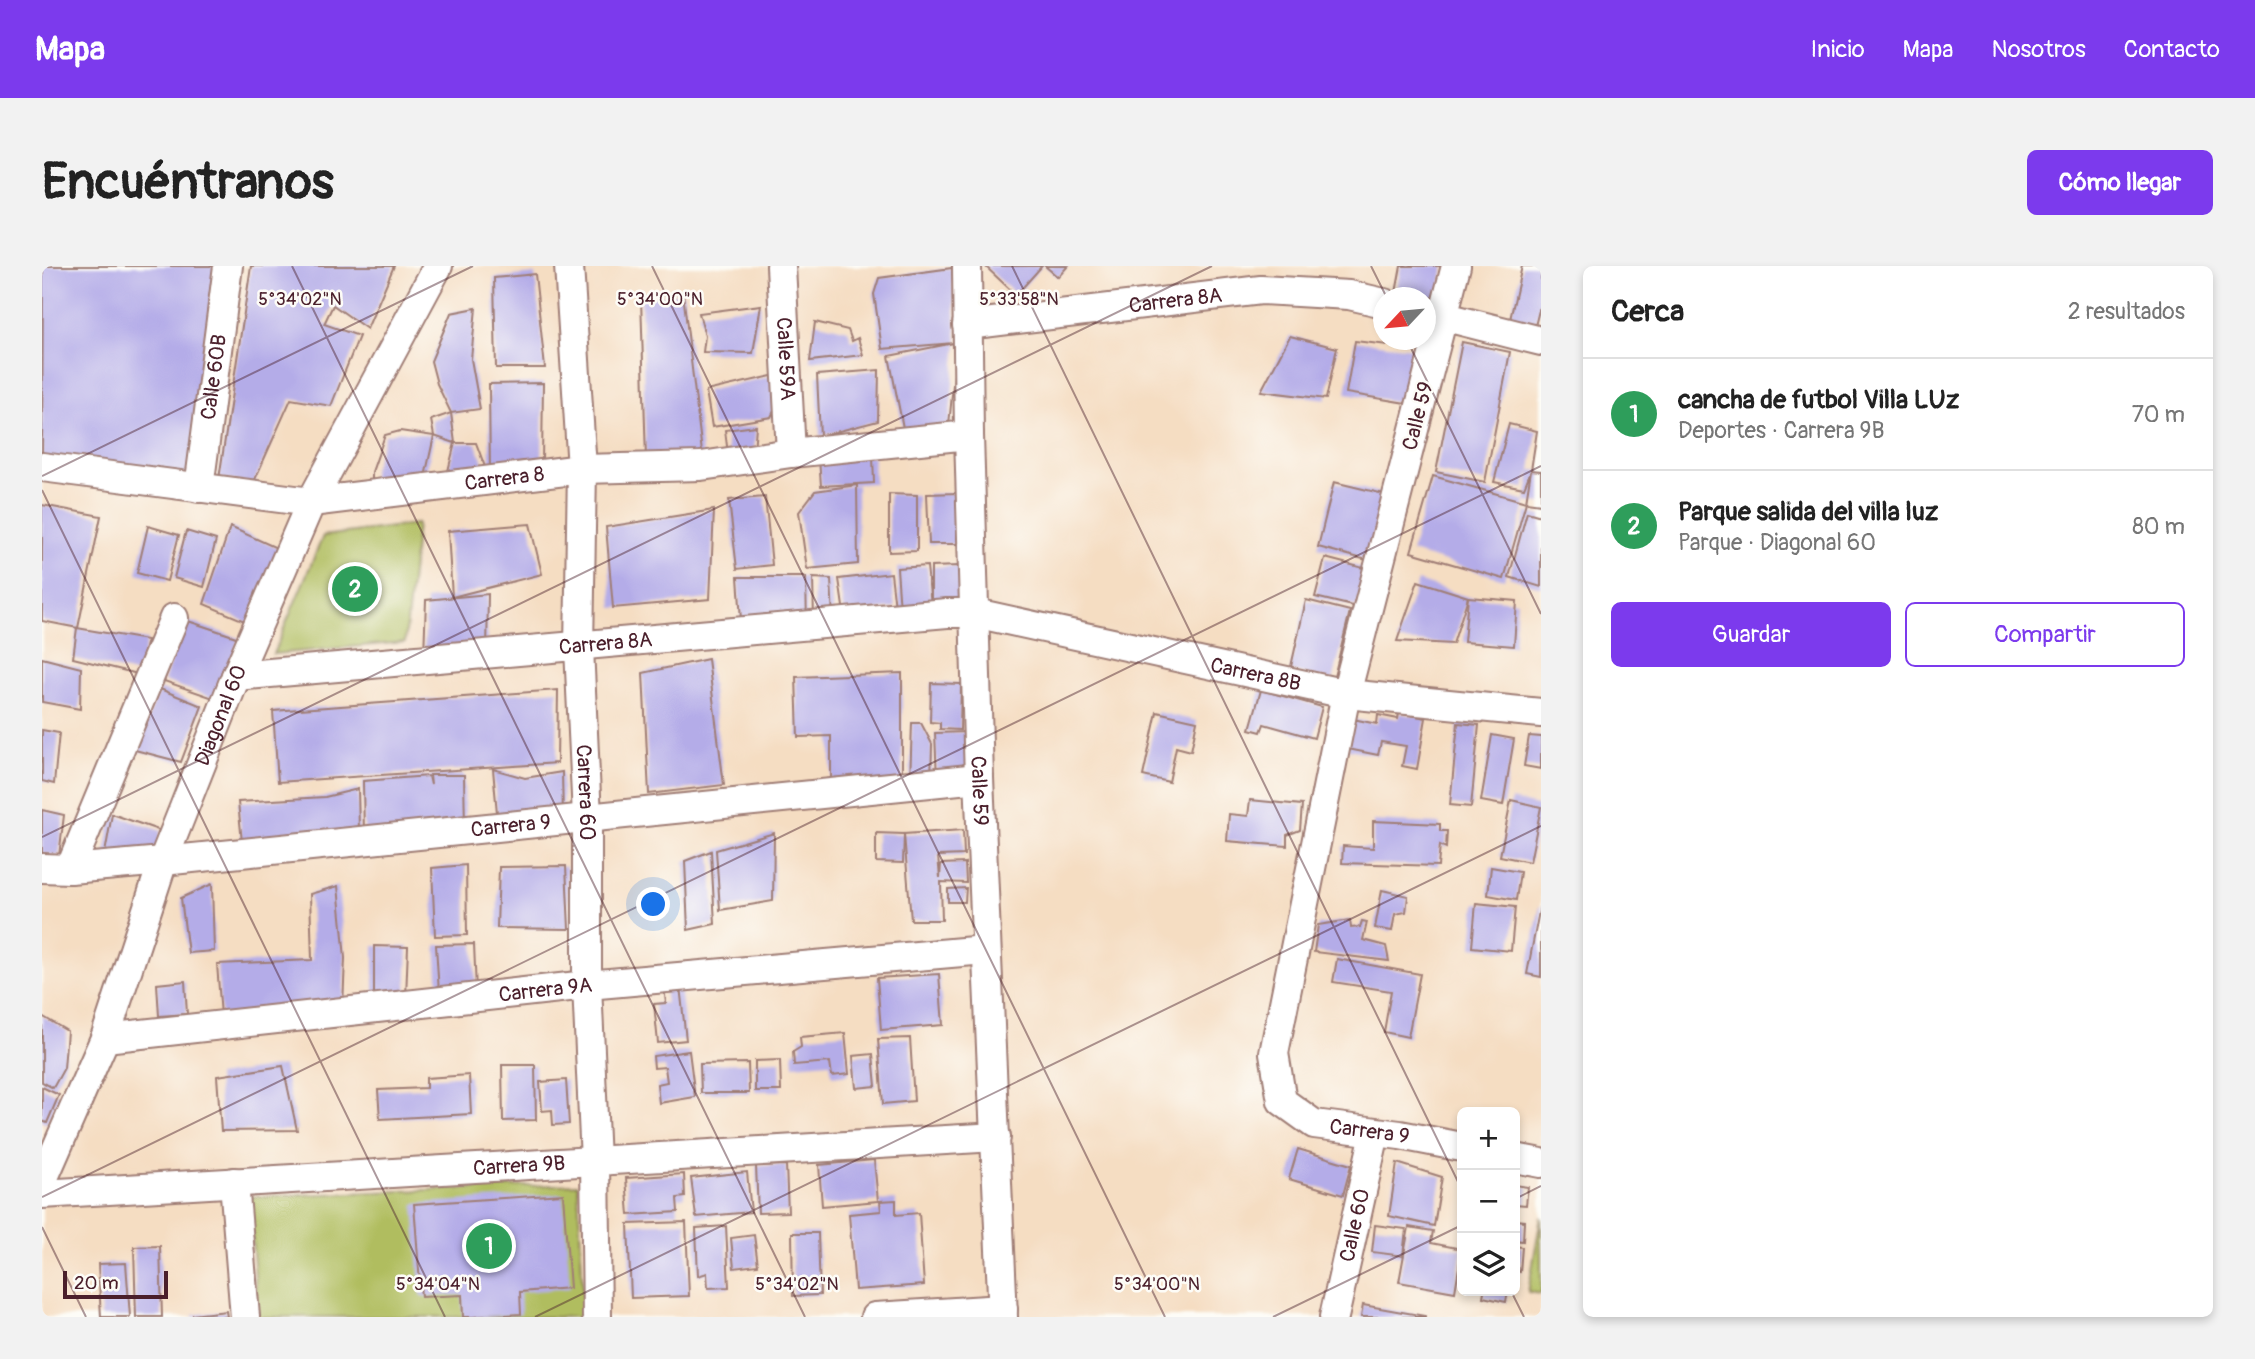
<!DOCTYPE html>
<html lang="es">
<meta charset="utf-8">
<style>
body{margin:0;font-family:Pangolin,sans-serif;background:#f2f2f2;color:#222}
.controls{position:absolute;right:21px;bottom:21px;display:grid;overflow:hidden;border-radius:10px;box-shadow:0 4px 10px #0003}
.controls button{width:63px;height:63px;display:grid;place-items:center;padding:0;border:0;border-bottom:2px solid #e0e0e0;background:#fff;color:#222;font:35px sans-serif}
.compass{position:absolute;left:1331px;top:21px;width:63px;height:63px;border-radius:50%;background:#fff;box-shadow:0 4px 10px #0003;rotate:244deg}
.scale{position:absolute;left:21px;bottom:18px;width:105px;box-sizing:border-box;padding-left:7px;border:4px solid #4a1f2b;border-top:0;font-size:19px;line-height:24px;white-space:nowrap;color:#4a1f2b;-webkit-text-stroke:5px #fdfcf7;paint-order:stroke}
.you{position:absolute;left:612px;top:639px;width:24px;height:24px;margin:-18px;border:5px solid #fff;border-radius:50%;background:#1a73e8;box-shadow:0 0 0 10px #1a73e833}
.badge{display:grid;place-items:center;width:46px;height:46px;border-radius:50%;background:#7c3aed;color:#fff;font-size:23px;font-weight:700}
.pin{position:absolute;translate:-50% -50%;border:4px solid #fff;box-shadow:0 2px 7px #0006}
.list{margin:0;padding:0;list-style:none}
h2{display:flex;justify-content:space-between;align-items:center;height:91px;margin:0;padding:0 28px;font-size:30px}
h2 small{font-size:23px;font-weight:400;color:#767676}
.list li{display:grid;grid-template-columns:46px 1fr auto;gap:21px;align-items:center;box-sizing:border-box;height:112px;padding:0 28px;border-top:2px solid #e0e0e0}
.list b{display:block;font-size:26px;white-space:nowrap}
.list p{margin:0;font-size:23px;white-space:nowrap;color:#767676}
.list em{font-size:23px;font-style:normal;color:#767676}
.actions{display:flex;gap:14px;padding:21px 28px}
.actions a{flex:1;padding:16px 0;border:2px solid #7c3aed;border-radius:10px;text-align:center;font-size:24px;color:#7c3aed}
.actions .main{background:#7c3aed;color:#fff}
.icon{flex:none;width:38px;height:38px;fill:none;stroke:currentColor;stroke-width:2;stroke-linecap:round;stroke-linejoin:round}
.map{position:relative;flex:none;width:1499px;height:1051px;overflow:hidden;border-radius:10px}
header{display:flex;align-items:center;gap:42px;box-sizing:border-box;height:98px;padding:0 35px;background:#7c3aed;color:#fff}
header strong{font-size:33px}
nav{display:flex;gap:38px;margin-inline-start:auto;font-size:24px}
.intro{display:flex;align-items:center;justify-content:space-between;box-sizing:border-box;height:168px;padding:0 42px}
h1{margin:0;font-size:49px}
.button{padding:18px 32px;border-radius:10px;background:#7c3aed;color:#fff;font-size:24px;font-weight:700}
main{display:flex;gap:42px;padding:0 42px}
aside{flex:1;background:#fff;border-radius:10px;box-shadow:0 4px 10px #0003}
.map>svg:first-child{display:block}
</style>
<header>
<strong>Mapa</strong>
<nav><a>Inicio</a><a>Mapa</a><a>Nosotros</a><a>Contacto</a></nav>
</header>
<div class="intro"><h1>Encuéntranos</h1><a class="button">Cómo llegar</a></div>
<main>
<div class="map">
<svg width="1499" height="1051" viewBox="0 0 1499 1051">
<rect width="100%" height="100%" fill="#fdfcf7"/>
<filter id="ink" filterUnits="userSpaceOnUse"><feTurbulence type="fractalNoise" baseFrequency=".0143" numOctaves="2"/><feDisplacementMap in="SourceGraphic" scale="14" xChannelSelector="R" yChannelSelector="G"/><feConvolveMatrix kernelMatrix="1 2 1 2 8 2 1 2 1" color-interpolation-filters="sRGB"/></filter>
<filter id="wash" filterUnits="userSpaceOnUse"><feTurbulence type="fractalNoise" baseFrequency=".00686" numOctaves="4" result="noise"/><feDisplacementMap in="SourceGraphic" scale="28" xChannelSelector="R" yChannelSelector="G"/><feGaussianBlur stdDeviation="1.57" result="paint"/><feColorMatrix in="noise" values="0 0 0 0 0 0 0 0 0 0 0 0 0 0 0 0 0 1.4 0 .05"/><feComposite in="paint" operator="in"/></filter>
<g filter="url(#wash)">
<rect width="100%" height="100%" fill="#f5ddc2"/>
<!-- green -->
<g fill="#b0bd5f" stroke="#7d6e45" stroke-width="2">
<path d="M 375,258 L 363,376 L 231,388 L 281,270 Z"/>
<path d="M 536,918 L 542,1051 L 216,1051 L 207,931 Z"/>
<path d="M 1499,951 L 1499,1028 L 1486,1026 Z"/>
</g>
<g id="blocks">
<!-- building -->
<g fill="#b4ace8">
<path d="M 1,0 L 183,0 L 155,213 L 0,198 Z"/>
<path d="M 209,0 L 352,0 L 325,63 L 291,39 L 282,58 L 317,70 L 289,140 L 249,133 L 211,218 L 177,213 Z"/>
<path d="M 943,0 L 1000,0 L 974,29 Z"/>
<path d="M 1003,0 L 1026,0 L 1016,11 Z"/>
<path d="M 1359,0 L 1402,0 L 1397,34 L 1354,27 Z"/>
<path d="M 1480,0 L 1499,0 L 1499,36 L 1492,64 L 1467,58 Z"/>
<path d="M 910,2 L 915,77 L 907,159 L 862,167 L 847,90 L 912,77 L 840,83 L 832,28 L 837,12 Z"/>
<path d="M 493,8 L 503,102 L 454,102 L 452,12 Z"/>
<path d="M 641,27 L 661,195 L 604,193 L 599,32 Z"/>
<path d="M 719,39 L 711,87 L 661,86 L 663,70 L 657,47 Z"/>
<path d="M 434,42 L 429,93 L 438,143 L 409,147 L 395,118 L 389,95 L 409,47 Z"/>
<path d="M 773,56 L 806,64 L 810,75 L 816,72 L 821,89 L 768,95 Z"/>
<path d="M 1248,70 L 1295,82 L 1284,133 L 1219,125 Z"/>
<path d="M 1313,75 L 1379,83 L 1364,137 L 1304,127 Z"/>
<path d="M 1420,76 L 1468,86 L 1443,216 L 1394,206 Z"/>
<path d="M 837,104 L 836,155 L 778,170 L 775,109 Z"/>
<path d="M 734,109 L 740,129 L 729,151 L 670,161 L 664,125 Z"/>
<path d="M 501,117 L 500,197 L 448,208 L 447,118 Z"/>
<path d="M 409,147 L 413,177 L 392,170 L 389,154 Z"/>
<path d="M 1467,158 L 1495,165 L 1489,204 L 1499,205 L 1499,238 L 1484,236 L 1489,204 L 1482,222 L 1452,216 Z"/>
<path d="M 714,160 L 712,185 L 686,188 L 683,164 Z"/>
<path d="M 358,165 L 392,170 L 381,220 L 330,219 L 330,206 L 343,169 Z"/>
<path d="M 413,177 L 434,177 L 443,201 L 406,205 Z"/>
<path d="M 831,190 L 832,217 L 779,220 L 777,192 Z"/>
<path d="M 1391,210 L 1484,236 L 1462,313 L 1369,286 Z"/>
<path d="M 1292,216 L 1342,228 L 1325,294 L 1276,281 Z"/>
<path d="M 815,219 L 816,298 L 765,303 L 757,246 L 773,225 Z"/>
<path d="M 916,227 L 917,278 L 887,278 L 885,228 Z"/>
<path d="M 847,228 L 875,229 L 875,285 L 847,286 Z"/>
<path d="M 723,231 L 730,299 L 695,303 L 687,234 Z"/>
<path d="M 0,239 L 59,250 L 36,362 L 0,355 Z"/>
<path d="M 672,244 L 668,333 L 571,342 L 564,261 Z"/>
<path d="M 1485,246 L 1499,250 L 1499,321 L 1467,311 Z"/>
<path d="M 488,258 L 500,308 L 410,331 L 406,265 Z"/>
<path d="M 106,260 L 137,269 L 125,315 L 95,307 Z"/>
<path d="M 188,261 L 237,283 L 212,359 L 162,338 Z"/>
<path d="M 144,265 L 174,274 L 162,321 L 132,312 Z"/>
<path d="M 1283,292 L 1325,303 L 1315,341 L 1273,331 Z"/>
<path d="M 885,300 L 889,339 L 889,301 L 917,300 L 919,341 L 858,344 L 855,302 Z"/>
<path d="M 849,307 L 853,342 L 802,348 L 797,313 Z"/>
<path d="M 696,311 L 764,311 L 765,359 L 699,354 Z"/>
<path d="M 771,312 L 789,313 L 791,353 L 772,354 Z"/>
<path d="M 1376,315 L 1426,331 L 1411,378 L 1355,375 Z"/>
<path d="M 446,328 L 445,386 L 382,389 L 384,334 Z"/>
<path d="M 1426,331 L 1475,335 L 1472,380 L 1422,376 Z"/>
<path d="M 1264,334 L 1308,345 L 1291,415 L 1248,405 Z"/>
<path d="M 143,354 L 197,372 L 177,434 L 122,415 Z"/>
<path d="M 35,362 L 105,374 L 96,408 L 31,392 Z"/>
<path d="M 0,392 L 39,402 L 38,443 L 0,436 Z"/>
<path d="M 666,393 L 682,519 L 607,528 L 601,407 Z"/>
<path d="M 860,407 L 860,518 L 789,518 L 789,470 L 756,471 L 754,411 Z"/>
<path d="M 889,417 L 919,418 L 918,464 L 898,463 L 898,457 L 888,456 Z"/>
<path d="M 118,423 L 160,440 L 139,496 L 93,484 Z"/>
<path d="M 516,424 L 515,497 L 236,516 L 231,445 Z"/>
<path d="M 1219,424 L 1280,441 L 1272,472 L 1222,458 L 1219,466 L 1208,463 Z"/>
<path d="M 1115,446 L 1155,455 L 1149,485 L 1134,481 L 1127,516 L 1101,510 Z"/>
<path d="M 1357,447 L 1384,452 L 1375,503 L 1360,500 L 1364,480 L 1339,476 L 1336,489 L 1306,483 L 1311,453 L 1335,458 L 1336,449 L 1356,453 Z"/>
<path d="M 870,457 L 879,457 L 890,478 L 889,514 L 868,516 Z"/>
<path d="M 1416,457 L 1437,459 L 1429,541 L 1408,539 Z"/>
<path d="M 0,464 L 17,467 L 12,518 L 0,515 Z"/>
<path d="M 925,466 L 927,512 L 895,513 L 893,467 Z"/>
<path d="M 1450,469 L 1472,473 L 1461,539 L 1439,535 Z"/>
<path d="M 1487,470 L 1499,471 L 1499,503 L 1482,500 Z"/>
<path d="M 451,503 L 483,512 L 520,506 L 521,551 L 456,558 Z"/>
<path d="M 388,509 L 422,509 L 423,563 L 322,569 L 321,515 L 387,510 L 389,519 Z"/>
<path d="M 316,523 L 317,565 L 200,576 L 196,536 L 283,531 Z"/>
<path d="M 1208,534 L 1260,539 L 1258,564 L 1245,569 L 1245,580 L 1185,575 L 1187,548 L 1206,550 Z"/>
<path d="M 1469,534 L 1499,541 L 1488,596 L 1458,590 Z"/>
<path d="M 0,544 L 22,549 L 17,590 L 0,587 Z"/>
<path d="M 70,548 L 119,565 L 113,590 L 63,587 Z"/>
<path d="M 1331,555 L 1398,558 L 1398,565 L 1405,565 L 1404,582 L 1398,579 L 1396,600 L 1300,597 L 1301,580 L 1331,582 Z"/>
<path d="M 921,564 L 922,589 L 896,590 L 898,612 L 899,598 L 923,597 L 924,617 L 899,616 L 900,654 L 869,654 L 862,568 Z"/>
<path d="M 732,567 L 731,635 L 678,644 L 674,584 Z"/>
<path d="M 834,567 L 862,568 L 861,597 L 834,596 Z"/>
<path d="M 669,585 L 673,658 L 646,664 L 643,595 Z"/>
<path d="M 424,599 L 425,669 L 393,670 L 390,602 Z"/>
<path d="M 524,600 L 527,663 L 455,662 L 457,601 Z"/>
<path d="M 1449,601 L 1478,606 L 1474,634 L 1446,629 Z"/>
<path d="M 170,618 L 172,685 L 146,687 L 139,632 Z"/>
<path d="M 296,620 L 303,692 L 301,741 L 179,750 L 175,698 L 270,694 L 268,628 Z"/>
<path d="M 924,622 L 923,636 L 906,636 L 906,623 Z"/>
<path d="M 1340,624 L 1366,630 L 1364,646 L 1353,648 L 1350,665 L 1333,662 Z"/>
<path d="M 1434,637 L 1473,641 L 1469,685 L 1430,681 Z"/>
<path d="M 1498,640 L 1499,640 L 1499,711 L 1485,708 Z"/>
<path d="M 1308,654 L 1309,662 L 1318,661 L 1320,655 L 1325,656 L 1321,674 L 1344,680 L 1347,695 L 1272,686 L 1276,659 Z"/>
<path d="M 432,678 L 434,725 L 397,727 L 394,679 Z"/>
<path d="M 332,680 L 366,681 L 364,731 L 332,731 Z"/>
<path d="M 1295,693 L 1378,708 L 1366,771 L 1342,766 L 1349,725 L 1291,716 Z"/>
<path d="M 897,708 L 901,759 L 839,764 L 835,712 Z"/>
<path d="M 143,715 L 145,748 L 117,750 L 115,718 Z"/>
<path d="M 638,720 L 644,774 L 616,777 L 612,738 L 624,737 L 622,722 Z"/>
<path d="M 0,750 L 25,765 L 22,802 L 11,822 L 0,816 Z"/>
<path d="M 803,767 L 807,808 L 790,810 L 788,796 L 752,799 L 751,786 L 759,781 L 758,771 Z"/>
<path d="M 868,772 L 872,835 L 841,838 L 836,773 Z"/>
<path d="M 647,785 L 653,831 L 617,837 L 615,818 L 625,816 L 623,801 L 612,802 L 611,790 Z"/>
<path d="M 831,788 L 834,820 L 814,822 L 811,790 Z"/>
<path d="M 738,794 L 739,825 L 713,825 L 713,795 Z"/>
<path d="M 706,797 L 707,827 L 659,827 L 658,798 Z"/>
<path d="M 460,799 L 493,799 L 494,854 L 461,855 Z"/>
<path d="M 241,800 L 255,864 L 179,865 L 175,810 Z"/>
<path d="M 427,809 L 429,848 L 338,853 L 336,824 L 384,822 L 384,812 Z"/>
<path d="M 524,814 L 527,858 L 511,859 L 510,844 L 500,845 L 498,816 Z"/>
<path d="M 0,821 L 17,829 L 5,857 L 0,855 Z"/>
<path d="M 1256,883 L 1309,899 L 1301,929 L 1247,913 Z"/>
<path d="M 832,894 L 836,935 L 780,940 L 777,899 Z"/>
<path d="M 1355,897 L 1400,911 L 1392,960 L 1347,950 Z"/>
<path d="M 744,899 L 746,946 L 716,947 L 714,900 Z"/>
<path d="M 705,906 L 709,946 L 654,951 L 649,912 Z"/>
<path d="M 642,908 L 643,931 L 635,932 L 636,946 L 587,949 L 584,912 Z"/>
<path d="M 1473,919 L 1486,921 L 1484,939 L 1473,938 Z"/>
<path d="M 521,928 L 528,1022 L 478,1026 L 479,1048 L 431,1051 L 421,1051 L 420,1029 L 379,1031 L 372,938 Z"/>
<path d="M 854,934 L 854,949 L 877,947 L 882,1019 L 813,1024 L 807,948 L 839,945 L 838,935 Z"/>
<path d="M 1473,954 L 1482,955 L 1481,975 L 1473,974 Z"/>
<path d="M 644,956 L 647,1030 L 589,1032 L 586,958 Z"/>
<path d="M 1333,959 L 1364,963 L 1361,990 L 1330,986 Z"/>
<path d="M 684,960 L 687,1021 L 666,1022 L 665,1007 L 656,1010 L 654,962 Z"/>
<path d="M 1367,961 L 1391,965 L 1389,977 L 1420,983 L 1413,1026 L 1357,1016 Z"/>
<path d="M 750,967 L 776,967 L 778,1029 L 751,1030 Z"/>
<path d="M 712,969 L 716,999 L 692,1002 L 689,972 Z"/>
<path d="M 118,980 L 120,1051 L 94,1051 L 92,981 Z"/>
<path d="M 1473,980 L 1480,981 L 1478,1006 L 1473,1005 Z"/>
<path d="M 84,997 L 88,1051 L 59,1051 L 56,998 Z"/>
<path d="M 1442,1025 L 1466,1025 L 1464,1036 L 1441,1031 Z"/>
<path d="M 1321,1039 L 1383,1050 L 1383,1051 L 1319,1051 Z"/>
<path d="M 184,1045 L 185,1051 L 151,1051 L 151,1049 Z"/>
</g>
</g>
</g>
<g filter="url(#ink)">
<use href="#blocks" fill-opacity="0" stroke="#a07e76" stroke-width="2"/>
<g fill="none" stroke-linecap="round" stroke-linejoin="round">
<defs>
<g id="minor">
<path id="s1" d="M 527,0 L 540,203 L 537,382 L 545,551 L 545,719 L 553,895 L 555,1051"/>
<path id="s2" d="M 739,0 L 749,187"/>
<path id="s3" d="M 925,0 L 927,169 L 937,512 L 961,1051"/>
<path id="s4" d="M 1414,0 L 1304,428 L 1232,787 L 1240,835 L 1272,858 L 1358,869 L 1420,881"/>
<path d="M 1384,46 L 1499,75"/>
<path id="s5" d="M 925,59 L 1219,24 L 1307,29 L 1342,37"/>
<path id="s6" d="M 0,201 L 269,236 L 540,203 L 659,200 L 749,187 L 927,169"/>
<path id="s7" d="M 157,222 L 186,0"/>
<path id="s8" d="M 194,410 L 905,347 L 933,347 L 1304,428 L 1499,447"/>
<path id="s9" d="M 0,602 L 28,603 L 121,595 L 937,512"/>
<path d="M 28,603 L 132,352"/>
<path id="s10" d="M 63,772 L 545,719 L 943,684"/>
<path d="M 1473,892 L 1499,897"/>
<path id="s11" d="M 0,916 L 63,772 L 121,595 L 194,410 L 269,236 L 396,0"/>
<path d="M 192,916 L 203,1051"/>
<path id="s12" d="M 0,928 L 954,871"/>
<path d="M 833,1051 L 961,1043"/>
<path id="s13" d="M 1292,1051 L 1333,867"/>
</g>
</defs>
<!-- minor casing -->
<use href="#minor" stroke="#a07e76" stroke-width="32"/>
<!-- minor -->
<use href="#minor" stroke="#fff" stroke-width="28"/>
</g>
</g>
<!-- ticks -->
<path fill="none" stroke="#4a1f2b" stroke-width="2" stroke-opacity="0.45" d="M 250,0 L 763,1051M 610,0 L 1123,1051M 970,0 L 1420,924M 1329,0 L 1345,32M 1365,74 L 1499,348M 0,210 L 431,0M 0,224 L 403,1051M 0,571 L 1170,0M 0,931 L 1499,200M 1473,933 L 1499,920M 0,961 L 44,1051M 1469,1025 L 1482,1051M 493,1051 L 1499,560M 1231,1051 L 1420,959"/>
<g text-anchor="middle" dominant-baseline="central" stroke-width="5" stroke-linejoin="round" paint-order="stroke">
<!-- street labels -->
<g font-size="21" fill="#4a1f2b" stroke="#fdfcf7">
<text stroke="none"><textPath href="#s5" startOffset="210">Carrera 8A</textPath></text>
<text stroke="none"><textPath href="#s2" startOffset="93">Calle 59A</textPath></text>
<text stroke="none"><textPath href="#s7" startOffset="112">Calle 60B</textPath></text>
<text transform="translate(1376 150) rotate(-76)">Calle 59</text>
<text stroke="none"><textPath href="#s6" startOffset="466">Carrera 8</textPath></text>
<text stroke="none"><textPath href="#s8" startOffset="371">Carrera 8A</textPath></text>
<text stroke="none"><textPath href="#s8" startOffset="1029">Carrera 8B</textPath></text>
<text stroke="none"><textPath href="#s11" startOffset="500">Diagonal 60</textPath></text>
<text stroke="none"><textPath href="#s1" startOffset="527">Carrera 60</textPath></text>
<text stroke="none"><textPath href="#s3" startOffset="525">Calle 59</textPath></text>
<text stroke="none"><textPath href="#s9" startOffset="471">Carrera 9</textPath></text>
<text stroke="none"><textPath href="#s10" startOffset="443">Carrera 9A</textPath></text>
<text stroke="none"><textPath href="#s4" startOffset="952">Carrera 9</textPath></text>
<text stroke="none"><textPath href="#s12" startOffset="478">Carrera 9B</textPath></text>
<text stroke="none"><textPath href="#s13" startOffset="94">Calle 60</textPath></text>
</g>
</g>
<g font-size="18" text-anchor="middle" fill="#4a1f2b" stroke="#fdfcf7" stroke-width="5" stroke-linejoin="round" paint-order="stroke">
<text x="258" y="39">5°34'02"N</text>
<text x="618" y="39">5°34'00"N</text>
<text x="977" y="39">5°33'58"N</text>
<text x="396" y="1024">5°34'04"N</text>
<text x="755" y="1024">5°34'02"N</text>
<text x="1115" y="1024">5°34'00"N</text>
</g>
</svg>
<div class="controls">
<button>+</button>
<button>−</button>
<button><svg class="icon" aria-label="layers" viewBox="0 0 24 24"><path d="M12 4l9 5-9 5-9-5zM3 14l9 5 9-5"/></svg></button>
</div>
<svg class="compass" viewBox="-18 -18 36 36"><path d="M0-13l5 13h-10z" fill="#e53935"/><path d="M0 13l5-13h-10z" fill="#767676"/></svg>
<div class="scale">20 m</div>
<div class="you"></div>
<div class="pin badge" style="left:447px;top:980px;background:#2e9e5b">1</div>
<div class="pin badge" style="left:313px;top:323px;background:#2e9e5b">2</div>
</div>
<aside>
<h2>Cerca<small>2 resultados</small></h2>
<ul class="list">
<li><span class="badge" style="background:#2e9e5b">1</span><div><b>cancha de futbol Villa LUz</b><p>Deportes · Carrera 9B</p></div><em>70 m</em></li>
<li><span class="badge" style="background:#2e9e5b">2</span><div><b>Parque salida del villa luz</b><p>Parque · Diagonal 60</p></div><em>80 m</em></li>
</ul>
<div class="actions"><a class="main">Guardar</a><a>Compartir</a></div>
</aside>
</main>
